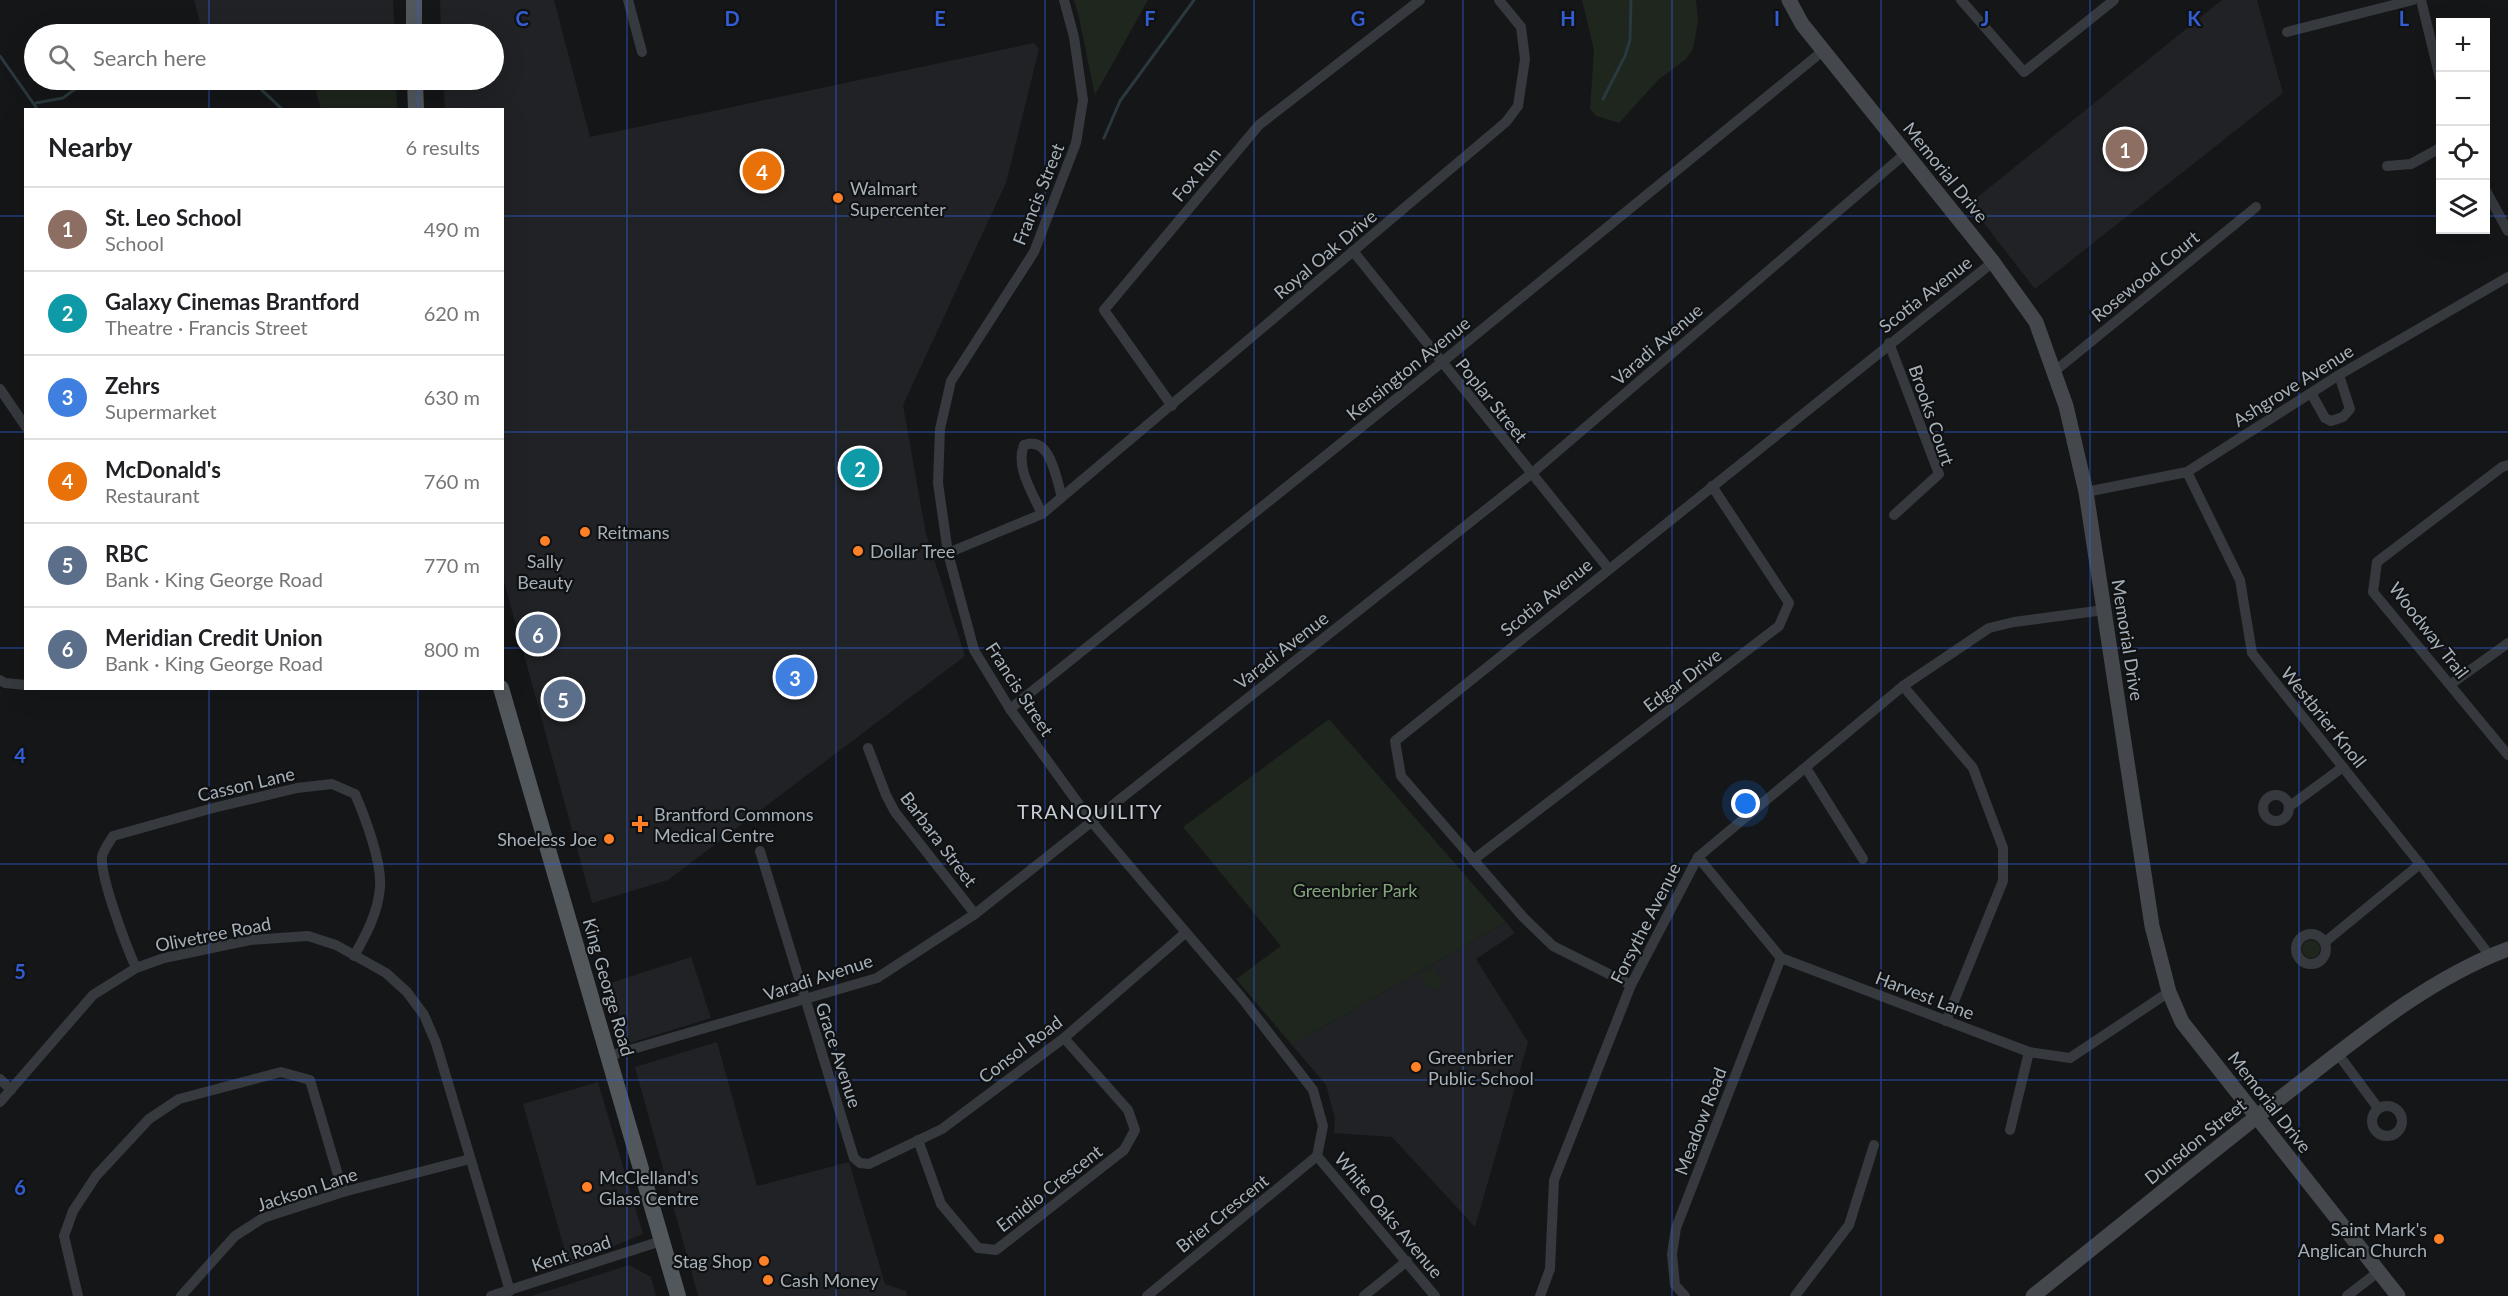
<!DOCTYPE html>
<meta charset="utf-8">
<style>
body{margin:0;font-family:Lato,sans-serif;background:#f6f6f6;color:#202124}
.controls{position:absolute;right:18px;top:18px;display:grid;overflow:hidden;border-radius:0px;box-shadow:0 6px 24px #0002}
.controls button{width:54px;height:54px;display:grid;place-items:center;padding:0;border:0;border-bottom:2px solid #e0e0e0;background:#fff;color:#202124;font:30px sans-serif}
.you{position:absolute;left:1746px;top:804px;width:21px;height:21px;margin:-15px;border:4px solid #fff;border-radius:50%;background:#1a73e8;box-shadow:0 0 0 9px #1a73e833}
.badge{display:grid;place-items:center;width:39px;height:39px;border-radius:50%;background:#0b8043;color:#fff;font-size:20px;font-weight:700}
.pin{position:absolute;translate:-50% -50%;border:3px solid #fff;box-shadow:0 2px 6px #0006}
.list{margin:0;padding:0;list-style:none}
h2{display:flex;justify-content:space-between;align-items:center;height:78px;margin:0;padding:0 24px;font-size:26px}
h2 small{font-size:20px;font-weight:400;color:#757577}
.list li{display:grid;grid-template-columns:39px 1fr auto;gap:18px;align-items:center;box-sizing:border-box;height:84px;padding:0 24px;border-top:2px solid #e0e0e0}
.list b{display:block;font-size:22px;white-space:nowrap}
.list p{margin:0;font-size:20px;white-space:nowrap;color:#757577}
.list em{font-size:20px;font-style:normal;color:#757577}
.icon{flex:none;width:33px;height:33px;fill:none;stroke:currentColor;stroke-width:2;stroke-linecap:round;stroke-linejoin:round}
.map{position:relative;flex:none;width:2508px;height:1296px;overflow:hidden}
.search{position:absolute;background:#fff;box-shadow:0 6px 24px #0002;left:24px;top:24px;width:480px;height:66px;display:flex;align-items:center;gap:15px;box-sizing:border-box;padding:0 21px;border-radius:33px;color:#757577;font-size:22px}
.panel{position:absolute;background:#fff;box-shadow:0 6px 24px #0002;left:24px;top:108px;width:480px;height:582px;border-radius:0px}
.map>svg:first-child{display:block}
</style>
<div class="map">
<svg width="2508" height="1296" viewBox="0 0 2508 1296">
<rect width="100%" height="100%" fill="#151618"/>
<!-- built -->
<g fill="#212225">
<path d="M 194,0 L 393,0 L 395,34 L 203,34 Z"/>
<path d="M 440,0 L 554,0 L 590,137 L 1034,43 L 1039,49 L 1006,183 L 903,405 L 926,534 L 965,656 L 668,880 L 592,903 L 503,578 L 502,110 L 445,109 L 443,80 L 494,80 L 494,34 L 441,34 Z"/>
<path d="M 2222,0 L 2257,0 L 2283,93 L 2035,289 L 1969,204 Z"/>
<path d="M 1506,922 L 1515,933 L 1476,959 L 1528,1042 L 1475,1227 L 1392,1137 L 1334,1133 L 1335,1118 L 1326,1085 L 1292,1045 Z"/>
<path d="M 691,957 L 711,1018 L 630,1043 L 607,984 Z"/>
<path d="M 717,1042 L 757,1186 L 849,1162 L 885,1284 L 906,1291 L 907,1296 L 698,1296 L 635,1067 Z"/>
<path d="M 598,1082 L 643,1234 L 569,1265 L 523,1104 Z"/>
<path d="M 629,1265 L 651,1277 L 656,1296 L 532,1296 Z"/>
</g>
<!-- green -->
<g fill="#1e261d">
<path d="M 1074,0 L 1148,0 L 1095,95 L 1078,13 Z"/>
<path d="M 1582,0 L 1696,0 L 1698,21 L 1693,49 L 1686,59 L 1658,80 L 1619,123 L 1596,116 L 1590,109 L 1594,50 Z"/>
<path d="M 313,80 L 396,80 L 397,109 L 321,109 Z"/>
<path d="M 1329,719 L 1506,922 L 1292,1045 L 1236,979 L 1281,946 L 1183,827 Z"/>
<circle cx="2311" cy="949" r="9"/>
<path d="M 1434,967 L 1444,984 L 1435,989 L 1428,987 L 1419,974 Z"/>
</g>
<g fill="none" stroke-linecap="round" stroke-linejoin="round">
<!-- stream -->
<g stroke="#2a393d" stroke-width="3">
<path d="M 0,56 L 38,110"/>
<path d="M 251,80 L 283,110"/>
<path d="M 1603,99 L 1625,56 L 1630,40 L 1631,0"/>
<path d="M 36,103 L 63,98 L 87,80"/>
<path d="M 1104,138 L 1120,101 L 1194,0"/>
</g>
<!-- minor -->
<g stroke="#36393d" stroke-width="10">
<path d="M 628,0 L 642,52"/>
<path d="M 1064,0 L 1074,37 L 1083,100 L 1076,143 L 1034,252 L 951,381 L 940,429 L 938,483 L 948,553 L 974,650 L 1010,709 L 1091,821 L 1241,997 L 1313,1090 L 1323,1126 L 1317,1156"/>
<path d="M 1961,0 L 2024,72 L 2114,0"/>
<path d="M 2421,0 L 2440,78"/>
<path d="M 2287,32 L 2413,0"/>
<path d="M 2387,166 L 2411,164 L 2440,148"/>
<path d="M 2486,191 L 2508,231"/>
<path d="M 1353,251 L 1608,568"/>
<path d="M 1889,343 L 1939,474 L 1894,515"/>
<path d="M 2055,371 L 2256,207"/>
<path d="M 0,389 L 26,427"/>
<path d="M 2311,393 L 2325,418 L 2331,421 L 2343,417 L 2350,409 L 2339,375"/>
<path d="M 1172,406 L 1104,310 L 1259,125 L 1420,0"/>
<path d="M 2508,465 L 2502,467 L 2377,562 L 2373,592 L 2508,755"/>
<path d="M 2187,472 L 2240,580 L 2252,653 L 2420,864 L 2490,956"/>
<path d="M 2086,492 L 2187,472 L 2339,375 L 2508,277"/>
<path d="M 1042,514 C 1033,493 1015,468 1024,445 C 1051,435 1056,479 1062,497"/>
<path d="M 948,553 L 1042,514 L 1506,122 L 1518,106 L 1525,59 L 1521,27 L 1499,0"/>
<path d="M 0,680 L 5,683 L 26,685"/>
<path d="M 2451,684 L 2508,643"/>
<path d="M 1903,686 L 1973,768 L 2003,848 L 2003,881 L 1946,1021"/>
<path d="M 1010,709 L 1441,363 L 1824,50"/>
<path d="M 868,748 L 886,795 L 895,812 L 975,914"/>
<path d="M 1806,768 L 1863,859"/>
<circle cx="2276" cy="808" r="13"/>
<path d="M 2290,806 L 2343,767"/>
<path d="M 760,851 L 854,1158 L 860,1163 L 869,1164 L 942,1129 L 1064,1038 L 1184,934"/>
<path d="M 1698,857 L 1781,958 L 2029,1052 L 2070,1058 L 2169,992"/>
<path d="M 1473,860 L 1779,626 L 1789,603 L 1712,486"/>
<circle cx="2311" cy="949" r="15"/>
<path d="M 2325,942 L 2420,864"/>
<path d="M 136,968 C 127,948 100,877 102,857 C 103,850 110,842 113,836 L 213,808 L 297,788 L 332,784 L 355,794 C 365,817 382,862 380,887 C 378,913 366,935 354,956"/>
<path d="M 1631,985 L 1553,946 L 1523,917 L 1401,776 L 1395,741 L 1993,262"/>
<path d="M 2338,1054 L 2378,1108"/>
<path d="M 609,1056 L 877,978 L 975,914 L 1531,474 L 1906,153"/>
<path d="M 0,1079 L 11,1090"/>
<path d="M 0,1102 L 93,995 L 136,968 L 164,958 L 250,940 L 308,936 L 336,945 L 386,973 L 407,992 L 424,1015 L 436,1043 L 510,1291"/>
<circle cx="2387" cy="1121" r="15"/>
<path d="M 2010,1130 L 2029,1052"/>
<path d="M 918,1140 L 941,1204 L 978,1248 L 996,1250 L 1124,1150 L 1135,1130 L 1128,1110 L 1064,1038"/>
<path d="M 1317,1156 L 1435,1296"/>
<path d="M 78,1296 L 64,1236 L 73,1211 L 96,1176 L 149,1119 L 179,1099 L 281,1072 L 310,1080 L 343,1192"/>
<path d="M 181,1296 L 235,1236 L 263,1218 L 343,1192 L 470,1159"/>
<path d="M 491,1296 L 661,1241"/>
<path d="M 1147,1296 L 1317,1156"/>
<path d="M 1364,1296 L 1407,1261"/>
<path d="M 1540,1296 L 1550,1269 L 1554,1180 L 1631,985 L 1698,857 L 1903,686 L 1989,628 L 2014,622 L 2104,610"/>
<path d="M 1685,1296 L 1675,1285 L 1672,1254 L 1676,1228 L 1781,958"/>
<path d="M 1795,1296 L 1849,1225 L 1874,1145"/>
<path d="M 2347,1296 L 2378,1272"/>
</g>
<!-- secondary -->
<g stroke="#44484d" stroke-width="15">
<path d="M 1789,0 L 1802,24 L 1993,262 L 2036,322 L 2066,406 L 2086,492 L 2152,926 L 2169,992 L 2182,1022 L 2398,1296"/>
<path d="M 2033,1296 C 2119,1227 2205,1157 2292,1089 C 2359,1037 2428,979 2508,949"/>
</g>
<!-- primary -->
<g stroke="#52575c" stroke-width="16">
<path d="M 414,0 L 414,34"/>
<path d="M 415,80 L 416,110"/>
<path d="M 501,688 L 678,1296"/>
</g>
</g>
<!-- grid -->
<path fill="none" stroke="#325dd3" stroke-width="1.5" stroke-opacity="0.55" d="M 209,0 L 209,34M 418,0 L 418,34M 627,0 L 627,1296M 836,0 L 836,1296M 1045,0 L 1045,1296M 1254,0 L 1254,1296M 1463,0 L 1463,1296M 1672,0 L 1672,1296M 1881,0 L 1881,1296M 2090,0 L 2090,1296M 2299,0 L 2299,1296M 209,80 L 209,110M 418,80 L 418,110M 0,216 L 26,216M 502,216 L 2440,216M 2486,216 L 2508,216M 0,432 L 26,432M 502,432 L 2508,432M 0,648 L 26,648M 502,648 L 2508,648M 209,688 L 209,1296M 418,688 L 418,1296M 0,864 L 2508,864M 0,1080 L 2508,1080"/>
<!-- markers -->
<g fill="#ff8026" stroke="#101113" stroke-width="2">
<circle cx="838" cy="198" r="6"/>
<circle cx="585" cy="532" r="6"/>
<circle cx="545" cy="541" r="6"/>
<circle cx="858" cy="551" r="6"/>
<path d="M637 815h6v6h6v6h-6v6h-6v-6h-6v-6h6z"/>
<circle cx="609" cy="839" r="6"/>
<circle cx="1416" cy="1067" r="6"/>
<circle cx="587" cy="1187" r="6"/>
<circle cx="2439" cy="1239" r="6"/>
<circle cx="764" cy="1261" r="6"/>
<circle cx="768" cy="1280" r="6"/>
</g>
<g text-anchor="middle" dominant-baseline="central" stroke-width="4.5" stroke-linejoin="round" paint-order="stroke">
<!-- street labels -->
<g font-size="18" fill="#a6b0b9" stroke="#101113">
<text transform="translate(1946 172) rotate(51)">Memorial Drive</text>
<text transform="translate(1196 174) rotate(-50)">Fox Run</text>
<text transform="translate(1038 194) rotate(-68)">Francis Street</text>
<text transform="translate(1325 254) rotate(-40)">Royal Oak Drive</text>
<text transform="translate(2145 276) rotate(-39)">Rosewood Court</text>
<text transform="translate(1925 294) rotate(-38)">Scotia Avenue</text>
<text transform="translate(1657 344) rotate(-41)">Varadi Avenue</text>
<text transform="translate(1408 368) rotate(-39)">Kensington Avenue</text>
<text transform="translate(2293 385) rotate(-32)">Ashgrove Avenue</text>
<text transform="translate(1492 400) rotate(51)">Poplar Street</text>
<text transform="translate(1932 415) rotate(71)">Brooks Court</text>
<text transform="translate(1546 597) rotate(-39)">Scotia Avenue</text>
<text transform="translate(2429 630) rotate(52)">Woodway Trail</text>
<text transform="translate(2128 640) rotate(81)">Memorial Drive</text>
<text transform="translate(1281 650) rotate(-38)">Varadi Avenue</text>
<text transform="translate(1682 680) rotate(-37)">Edgar Drive</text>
<text transform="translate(1020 689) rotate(57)">Francis Street</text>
<text transform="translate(2324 717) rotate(51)">Westbrier Knoll</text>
<text transform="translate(246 784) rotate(-13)">Casson Lane</text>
<text transform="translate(939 839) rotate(53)">Barbara Street</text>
<text transform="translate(1645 923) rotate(-63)">Forsythe Avenue</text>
<text transform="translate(213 934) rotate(-11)">Olivetree Road</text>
<text transform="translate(818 977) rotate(-18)">Varadi Avenue</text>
<text transform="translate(609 987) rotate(74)">King George Road</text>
<text transform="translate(1925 995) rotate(21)">Harvest Lane</text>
<text transform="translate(1020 1049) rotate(-37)">Consol Road</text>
<text transform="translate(839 1055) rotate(72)">Grace Avenue</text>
<text transform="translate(2270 1102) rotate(52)">Memorial Drive</text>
<text transform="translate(1700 1121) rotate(-69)">Meadow Road</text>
<text transform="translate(2195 1141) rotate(-39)">Dunsdon Street</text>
<text transform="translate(1049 1188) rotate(-38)">Emidio Crescent</text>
<text transform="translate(307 1189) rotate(-18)">Jackson Lane</text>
<text transform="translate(1222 1213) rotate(-39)">Brier Crescent</text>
<text transform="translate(1389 1215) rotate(50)">White Oaks Avenue</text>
<text transform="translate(571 1253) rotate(-18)">Kent Road</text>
</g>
<!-- poi labels -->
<g font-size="18" fill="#a6b0b9" stroke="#101113" text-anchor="start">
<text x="850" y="188">Walmart<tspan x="850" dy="21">Supercenter</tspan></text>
<text x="597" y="532">Reitmans</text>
<text x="870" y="551">Dollar Tree</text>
<text x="545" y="561" text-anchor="middle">Sally<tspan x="545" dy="21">Beauty</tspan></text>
<text x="654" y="814">Brantford Commons<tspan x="654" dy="21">Medical Centre</tspan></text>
<text x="597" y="839" text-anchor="end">Shoeless Joe</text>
<text x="1428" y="1057">Greenbrier<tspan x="1428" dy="21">Public School</tspan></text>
<text x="599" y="1177">McClelland's<tspan x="599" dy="21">Glass Centre</tspan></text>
<text x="2427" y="1229" text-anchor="end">Saint Mark's<tspan x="2427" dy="21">Anglican Church</tspan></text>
<text x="752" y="1261" text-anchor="end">Stag Shop</text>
<text x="780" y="1280">Cash Money</text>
</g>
<!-- park labels -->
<g font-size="18" fill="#83a67b" stroke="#101113">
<text x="1355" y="890">Greenbrier Park</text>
</g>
<!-- neighbourhood labels -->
<g font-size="20" letter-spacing="1.5" fill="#c7ced5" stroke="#101113">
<text x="1090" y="811">TRANQUILITY</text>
</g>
</g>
<g font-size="20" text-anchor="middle" font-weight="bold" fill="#325dd3" stroke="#101113" stroke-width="4.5" stroke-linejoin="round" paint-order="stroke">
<text x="522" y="26">C</text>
<text x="732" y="26">D</text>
<text x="940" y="26">E</text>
<text x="1150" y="26">F</text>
<text x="1358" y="26">G</text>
<text x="1568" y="26">H</text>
<text x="1777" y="26">I</text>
<text x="1985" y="26">J</text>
<text x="2194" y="26">K</text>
<text x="2404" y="26">L</text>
<text x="20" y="763">4</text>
<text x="20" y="979">5</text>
<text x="20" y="1195">6</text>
</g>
</svg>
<div class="controls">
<button>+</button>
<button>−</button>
<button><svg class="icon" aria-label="locate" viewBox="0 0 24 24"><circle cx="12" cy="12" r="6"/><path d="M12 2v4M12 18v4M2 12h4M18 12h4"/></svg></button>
<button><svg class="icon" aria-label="layers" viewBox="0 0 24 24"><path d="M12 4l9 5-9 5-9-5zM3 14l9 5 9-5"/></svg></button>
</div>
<div class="you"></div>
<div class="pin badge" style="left:2125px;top:149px;background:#8d6e63">1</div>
<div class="pin badge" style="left:860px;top:468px;background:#0f9aa8">2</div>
<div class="pin badge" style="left:795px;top:677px;background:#3f7fe0">3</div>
<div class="pin badge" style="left:762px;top:171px;background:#e8710a">4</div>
<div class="pin badge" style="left:563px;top:699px;background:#5c6f8a">5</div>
<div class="pin badge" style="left:538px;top:634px;background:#5c6f8a">6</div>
<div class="search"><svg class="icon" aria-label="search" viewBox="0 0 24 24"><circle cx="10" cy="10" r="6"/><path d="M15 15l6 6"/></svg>Search here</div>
<section class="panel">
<h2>Nearby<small>6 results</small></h2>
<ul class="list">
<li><span class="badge" style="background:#8d6e63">1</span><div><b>St. Leo School</b><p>School</p></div><em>490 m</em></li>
<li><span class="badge" style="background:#0f9aa8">2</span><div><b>Galaxy Cinemas Brantford</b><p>Theatre · Francis Street</p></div><em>620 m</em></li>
<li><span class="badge" style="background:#3f7fe0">3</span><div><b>Zehrs</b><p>Supermarket</p></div><em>630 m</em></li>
<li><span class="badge" style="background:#e8710a">4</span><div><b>McDonald's</b><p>Restaurant</p></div><em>760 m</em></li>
<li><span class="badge" style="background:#5c6f8a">5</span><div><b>RBC</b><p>Bank · King George Road</p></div><em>770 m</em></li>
<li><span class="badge" style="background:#5c6f8a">6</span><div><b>Meridian Credit Union</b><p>Bank · King George Road</p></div><em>800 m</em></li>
</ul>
</section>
</div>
